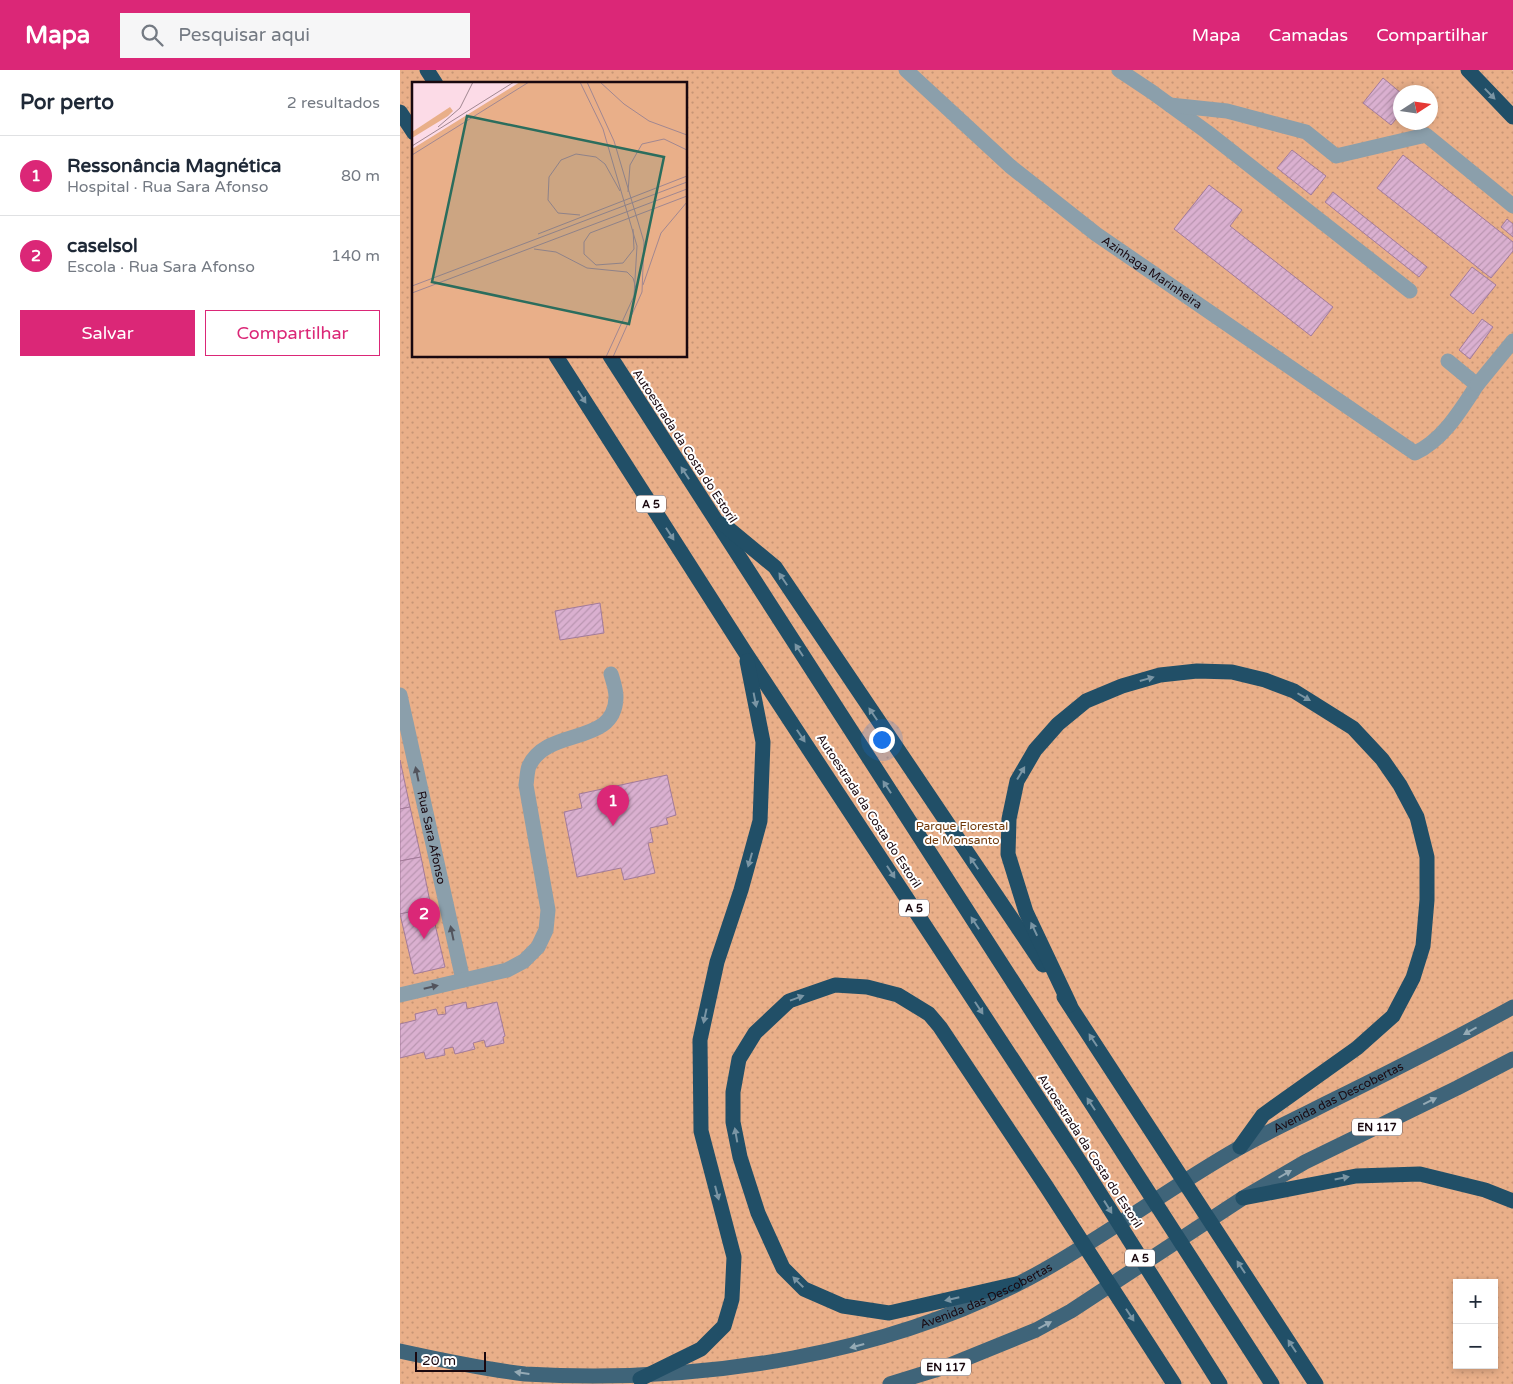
<!DOCTYPE html>
<html lang="pt">
<meta charset="utf-8">
<style>
body{margin:0;font-family:"Varela Round",sans-serif;background:#f6f6f7;color:#1f2937}
.controls{position:absolute;right:15px;bottom:15px;display:grid;overflow:hidden;border-radius:0px;box-shadow:0 2px 8px #0003}
.controls button{width:45px;height:45px;display:grid;place-items:center;padding:0;border:0;border-bottom:1px solid #e0e1e3;background:#fff;color:#1f2937;font:25px sans-serif}
.compass{position:absolute;left:993px;top:15px;width:45px;height:45px;border-radius:50%;background:#fff;box-shadow:0 2px 8px #0003;rotate:78deg}
.scale{position:absolute;left:15px;bottom:12px;width:71px;box-sizing:border-box;padding-left:5px;border:2px solid #19080f;border-top:0;font-size:14px;line-height:18px;white-space:nowrap;color:#19080f;-webkit-text-stroke:4px #fff;paint-order:stroke}
.you{position:absolute;left:481px;top:669px;width:18px;height:18px;margin:-12px;border:4px solid #fff;border-radius:50%;background:#1a73e8;box-shadow:0 0 0 8px #1a73e833}
.badge{display:grid;place-items:center;width:32px;height:32px;border-radius:50%;background:#db2777;color:#fff;font-size:16px;font-weight:700}
.pin{position:absolute;translate:-50% -41px;filter:drop-shadow(0 1px 2px #0008)}
.pin::after{content:'';position:absolute;top:26px;width:18px;height:15px;background:inherit;clip-path:polygon(0 0,100% 0,50% 100%)}
.list{margin:0;padding:0;list-style:none}
h2{display:flex;justify-content:space-between;align-items:center;height:65px;margin:0;padding:0 20px;font-size:21px}
h2 small{font-size:16px;font-weight:400;color:#747a83}
.list li{display:grid;grid-template-columns:32px 1fr auto;gap:15px;align-items:center;box-sizing:border-box;height:80px;padding:0 20px;border-top:1px solid #e0e1e3}
.list b{display:block;font-size:19px;white-space:nowrap}
.list p{margin:0;font-size:16px;white-space:nowrap;color:#747a83}
.list em{font-size:16px;font-style:normal;color:#747a83}
.actions{display:flex;gap:10px;padding:15px 20px}
.actions a{flex:1;padding:11px 0;border:1px solid #db2777;border-radius:0px;text-align:center;font-size:18px;color:#db2777}
.actions .main{background:#db2777;color:#fff}
.icon{flex:none;width:28px;height:28px;fill:none;stroke:currentColor;stroke-width:2;stroke-linecap:round;stroke-linejoin:round}
.map{position:relative;flex:none;width:1113px;height:1314px;overflow:hidden}
header{display:flex;align-items:center;gap:30px;box-sizing:border-box;height:70px;padding:0 25px;background:#db2777;color:#fff}
header strong{font-size:24px}
nav{display:flex;gap:28px;margin-inline-start:auto;font-size:18px}
.search{width:350px;height:45px;background:#f6f6f7;display:flex;align-items:center;gap:12px;box-sizing:border-box;padding:0 18px;border-radius:0px;color:#747a83;font-size:19px}
main{display:flex}
aside{flex:1;background:#fff}
.map>svg:first-child{display:block}
</style>
<header>
<strong>Mapa</strong>
<div class="search"><svg class="icon" aria-label="search" viewBox="0 0 24 24"><circle cx="10" cy="10" r="6"/><path d="M15 15l6 6"/></svg>Pesquisar aqui</div>
<nav><a>Mapa</a><a>Camadas</a><a>Compartilhar</a></nav>
</header>
<main>
<aside>
<h2>Por perto<small>2 resultados</small></h2>
<ul class="list">
<li><span class="badge">1</span><div><b>Ressonância Magnética</b><p>Hospital · Rua Sara Afonso</p></div><em>80 m</em></li>
<li><span class="badge">2</span><div><b>caselsol</b><p>Escola · Rua Sara Afonso</p></div><em>140 m</em></li>
</ul>
<div class="actions"><a class="main">Salvar</a><a>Compartilhar</a></div>
</aside>
<div class="map">
<svg width="1113" height="1314" viewBox="0 0 1113 1314">
<defs>
<pattern id="park-dots" width="8" height="8" patternUnits="userSpaceOnUse" patternTransform="scale(1.25)"><rect width="8" height="8" fill="#e9af89"/><path d="M2 2h.1M6 6h.1" fill="none" stroke="#c79575" stroke-width="1.8" stroke-linecap="round"/></pattern>
<pattern id="building-hatch" width="6" height="6" patternUnits="userSpaceOnUse" patternTransform="scale(1.25)"><rect width="6" height="6" fill="#dab0d0"/><path d="M-1 1l2-2M0 6l6-6M5 7l2-2" fill="none" stroke="#ba96b1"/></pattern>
</defs>
<rect width="100%" height="100%" fill="#fcdbe7"/>
<!-- park -->
<path fill="url(#park-dots)" fill-rule="evenodd" d="M 0,0 L 1112,0 L 1113,1 L 1113,1314 L 0,1314 ZM 14,14 L 286,14 L 286,286 L 14,286 ZM 1001,22 L 1030,22 L 1030,52 L 1001,52 ZM 1057,1213 L 1094,1213 L 1094,1295 L 1057,1295 Z"/>
<!-- building -->
<g fill="url(#building-hatch)" stroke="#a37b9a">
<path d="M 983,8 L 1001,23 L 1001,43 L 991,55 L 963,33 Z"/>
<path d="M 892,80 L 926,106 L 911,125 L 877,98 Z"/>
<path d="M 1003,85 L 1113,172 L 1113,181 L 1091,208 L 977,118 Z"/>
<path d="M 809,115 L 842,140 L 830,156 L 933,237 L 911,266 L 774,159 Z"/>
<path d="M 933,122 L 1027,197 L 1019,207 L 925,132 Z"/>
<path d="M 1107,149 L 1113,154 L 1113,167 L 1101,157 Z"/>
<path d="M 1072,197 L 1096,215 L 1073,244 L 1050,225 Z"/>
<path d="M 1082,249 L 1093,257 L 1070,289 L 1059,280 Z"/>
<path d="M 200,533 L 204,563 L 160,570 L 155,541 Z"/>
<path d="M 0,690 L 10,737 L 0,739 Z"/>
<path d="M 267,705 L 276,745 L 266,748 L 268,754 L 250,758 L 253,772 L 248,773 L 255,803 L 224,810 L 221,798 L 177,807 L 164,742 L 182,738 L 179,724 Z"/>
<path d="M 10,737 L 21,787 L 0,791 L 0,739 Z"/>
<path d="M 21,787 L 31,837 L 0,844 L 0,791 Z"/>
<path d="M 31,837 L 45,897 L 14,904 L 0,844 Z"/>
<path d="M 66,932 L 67,939 L 97,932 L 105,966 L 103,967 L 104,973 L 86,977 L 84,970 L 73,973 L 75,979 L 55,984 L 53,977 L 44,979 L 45,985 L 26,989 L 24,982 L 0,988 L 0,954 L 16,950 L 15,944 L 36,939 L 38,945 L 46,944 L 45,937 Z"/>
</g>
<g fill="none" stroke-linecap="round" stroke-linejoin="round">
<!-- minor -->
<g stroke="#8b9fab" stroke-width="15">
<path id="s1" d="M 506,0 L 610,96 L 696,164 L 1015,383 C 1043,370 1060,341 1077,315 L 1048,291"/>
<path d="M 719,0 L 752,22 L 807,62 L 1010,221"/>
<path d="M 770,35 L 827,41 L 906,62 L 936,86 L 1026,65 L 1113,136"/>
<path d="M 1077,315 L 1113,271"/>
<path id="s2" d="M 0,625 L 63,910"/>
<path d="M 0,925 L 107,900 L 124,891 L 138,877 L 146,860 L 148,840 L 126,715 C 127,709 127,701 129,696 C 148,656 215,677 216,627 C 216,619 213,611 211,604"/>
</g>
<!-- major -->
<g stroke="#3f6479" stroke-width="15">
<path id="s3" d="M 0,1281 C 41,1290 83,1299 125,1304 C 300,1314 491,1286 644,1200 C 711,1162 772,1116 839,1078 C 867,1062 896,1049 925,1034 C 988,1003 1051,971 1113,937"/>
<path d="M 490,1314 L 545,1297 L 636,1260 L 671,1241 L 843,1128 L 905,1092 L 1057,1018 L 1113,989"/>
</g>
<!-- highway -->
<g stroke="#214f67" stroke-width="15">
<path d="M 27,0 L 36,14"/>
<path d="M 1068,0 L 1113,47"/>
<path d="M 0,42 L 14,63"/>
<path d="M 156,286 L 345,582 L 682,1095 L 820,1314"/>
<path d="M 210,286 L 872,1314"/>
<path d="M 323,454 L 375,497 L 643,895"/>
<path d="M 664,927 L 916,1314"/>
<path d="M 670,935 L 626,842 L 608,784 L 609,749 L 617,711 L 635,680 L 658,654 L 686,631 L 722,616 L 760,605 L 797,601 L 832,602 L 865,610 L 894,621 L 953,658 L 982,689 L 1000,715 L 1017,747 L 1027,787 L 1027,830 L 1023,876 L 1013,908 L 993,946 L 957,978 L 863,1045 L 840,1077"/>
<path d="M 843,1128 L 956,1106 L 1020,1104 L 1085,1120 L 1113,1131"/>
<path d="M 616,1214 L 489,1243 L 443,1236 L 404,1219 L 383,1198 L 358,1143 L 340,1087 L 333,1052 L 333,1022 L 339,989 L 355,963 L 389,931 L 435,915 L 467,917 L 498,925 L 529,944 L 540,957 L 646,1116 L 774,1314"/>
<path d="M 240,1309 L 301,1279 L 324,1256 L 332,1229 L 334,1187 L 301,1061 L 300,970 L 317,892 L 341,820 L 360,751 L 363,672 L 347,591"/>
</g>
</g>
<!-- one-way arrows -->
<defs><path id="oneway-solid" d="M-6-.8H1V-3.2L6.5 0L1 3.2V.8H-6Z" transform="scale(1.25)"/></defs>
<g fill="#7a95a4">
<use href="#oneway-solid" transform="translate(1090 24) rotate(46)"/>
<use href="#oneway-solid" transform="translate(182 327) rotate(57)"/>
<use href="#oneway-solid" transform="translate(285 403) rotate(-123)"/>
<use href="#oneway-solid" transform="translate(270 464) rotate(57)"/>
<use href="#oneway-solid" transform="translate(383 509) rotate(-124)"/>
<use href="#oneway-solid" transform="translate(399 580) rotate(-123)"/>
<use href="#oneway-solid" transform="translate(747 609) rotate(-16)"/>
<use href="#oneway-solid" transform="translate(904 627) rotate(30)"/>
<use href="#oneway-solid" transform="translate(355 630) rotate(79)"/>
<use href="#oneway-solid" transform="translate(473 644) rotate(-124)"/>
<use href="#oneway-solid" transform="translate(401 666) rotate(56)"/>
<use href="#oneway-solid" transform="translate(621 703) rotate(-59)"/>
<use href="#oneway-solid" transform="translate(487 717) rotate(-123)"/>
<use href="#oneway-solid" transform="translate(350 790) rotate(106)"/>
<use href="#oneway-solid" transform="translate(574 793) rotate(-124)"/>
<use href="#oneway-solid" transform="translate(491 802) rotate(57)"/>
<use href="#oneway-solid" transform="translate(575 853) rotate(-123)"/>
<use href="#oneway-solid" transform="translate(634 859) rotate(-115)"/>
<use href="#oneway-solid" transform="translate(397 928) rotate(-20)"/>
<use href="#oneway-solid" transform="translate(579 938) rotate(57)"/>
<use href="#oneway-solid" transform="translate(305 946) rotate(102)"/>
<use href="#oneway-solid" transform="translate(693 970) rotate(-123)"/>
<use href="#oneway-solid" transform="translate(691 1034) rotate(-123)"/>
<use href="#oneway-solid" transform="translate(336 1065) rotate(-100)"/>
<use href="#oneway-solid" transform="translate(942 1108) rotate(-11)"/>
<use href="#oneway-solid" transform="translate(317 1123) rotate(75)"/>
<use href="#oneway-solid" transform="translate(708 1137) rotate(58)"/>
<use href="#oneway-solid" transform="translate(841 1197) rotate(-123)"/>
<use href="#oneway-solid" transform="translate(398 1212) rotate(-135)"/>
<use href="#oneway-solid" transform="translate(552 1229) rotate(167)"/>
<use href="#oneway-solid" transform="translate(730 1245) rotate(57)"/>
<use href="#oneway-solid" transform="translate(892 1276) rotate(-123)"/>
</g>
<g fill="#52545d">
<use href="#oneway-solid" transform="translate(17 704) rotate(-102)"/>
<use href="#oneway-solid" transform="translate(52 863) rotate(-102)"/>
<use href="#oneway-solid" transform="translate(31 917) rotate(-13)"/>
</g>
<g fill="#95aab5">
<use href="#oneway-solid" transform="translate(1070 961) rotate(151)"/>
<use href="#oneway-solid" transform="translate(1030 1031) rotate(-26)"/>
<use href="#oneway-solid" transform="translate(885 1104) rotate(-30)"/>
<use href="#oneway-solid" transform="translate(645 1255) rotate(-28)"/>
<use href="#oneway-solid" transform="translate(457 1276) rotate(165)"/>
<use href="#oneway-solid" transform="translate(122 1303) rotate(-172)"/>
</g>
<g text-anchor="middle" dominant-baseline="central" stroke-width="4" stroke-linejoin="round" paint-order="stroke">
<!-- shield labels -->
<g fill="#fff" stroke="#5e5257" stroke-width="1">
<rect x="236" y="425.5" width="30" height="17" rx="4"/>
<rect x="499" y="829.5" width="30" height="17" rx="4"/>
<rect x="952" y="1048.5" width="50" height="17" rx="4"/>
<rect x="725" y="1179.5" width="30" height="17" rx="4"/>
<rect x="521" y="1288.5" width="50" height="17" rx="4"/>
</g>
<g font-size="11" font-weight="bold" fill="#19080f">
<text x="251" y="434">A 5</text>
<text x="514" y="838">A 5</text>
<text x="977" y="1057">EN 117</text>
<text x="740" y="1188">A 5</text>
<text x="546" y="1297">EN 117</text>
</g>
<!-- street labels -->
<g font-size="12" fill="#19080f" stroke="#fff">
<text stroke="none"><textPath href="#s1" startOffset="319">Azinhaga Marinheira</textPath></text>
<text transform="translate(285 376) rotate(57)">Autoestrada da Costa do Estoril</text>
<text transform="translate(469 741) rotate(57)">Autoestrada da Costa do Estoril</text>
<text stroke="none"><textPath href="#s2" startOffset="146">Rua Sara Afonso</textPath></text>
<text stroke="none"><textPath href="#s3" startOffset="1005">Avenida das Descobertas</textPath></text>
<text transform="translate(690 1081) rotate(57)">Autoestrada da Costa do Estoril</text>
<text stroke="none"><textPath href="#s3" startOffset="600">Avenida das Descobertas</textPath></text>
</g>
<!-- park labels -->
<g font-size="12" fill="#70390a" stroke="#fff">
<text x="562" y="756">Parque Florestal<tspan x="562" dy="14">de Monsanto</tspan></text>
</g>
</g>
<!-- overview -->
<g transform="translate(12 12)">
<rect width="275" height="275" fill="#fcdbe7"/>
<path d="M 38,25 L 41,29 L 36,34 L 0,56 L 0,50 Z" fill="#e9af89"/>
<path d="M 108,0 L 275,0 L 275,275 L 0,275 L 0,67 Z" fill="#e9af89"/>
<path fill="none" stroke="#a18791" stroke-width="1" d="M 168,0 L 191,47 L 225,164 L 222,214 L 194,275M 175,0 L 202,59 L 232,160 L 230,210 L 201,275M 188,0 L 212,22 L 237,39 L 275,53M 26,45 L 48,26 L 61,0M 0,64 L 102,0M 0,73 L 117,0M 216,110 L 218,83 L 230,62 L 252,57 L 275,68M 168,133 L 146,131 L 136,118 L 137,95 L 149,78 L 164,72 L 184,75 L 193,82 L 208,109M 221,147 L 222,167 L 211,181 L 184,183 L 172,172 L 172,160 L 178,151 L 275,114M 126,152 L 275,94M 122,167 L 144,170 L 175,186 L 215,190 L 221,196 L 224,206M 231,203 L 249,151 L 275,120M 0,204 L 275,100M 0,211 L 275,107"/>
<path fill="#2b6d5d" fill-opacity="0.15" stroke="#2b6d5d" stroke-width="2.5" d="M 55,34 L 252,75 L 217,242 L 20,200 Z"/>
<rect width="275" height="275" fill="none" stroke="#19080f" stroke-width="2.5"/>
</g>
</svg>
<div class="controls">
<button>+</button>
<button>−</button>
</div>
<svg class="compass" viewBox="-18 -18 36 36"><path d="M0-13l5 13h-10z" fill="#e53935"/><path d="M0 13l5-13h-10z" fill="#747a83"/></svg>
<div class="scale">20 m</div>
<div class="you"></div>
<div class="pin badge" style="left:213px;top:756px">1</div>
<div class="pin badge" style="left:24px;top:869px">2</div>
</div>
</main>
